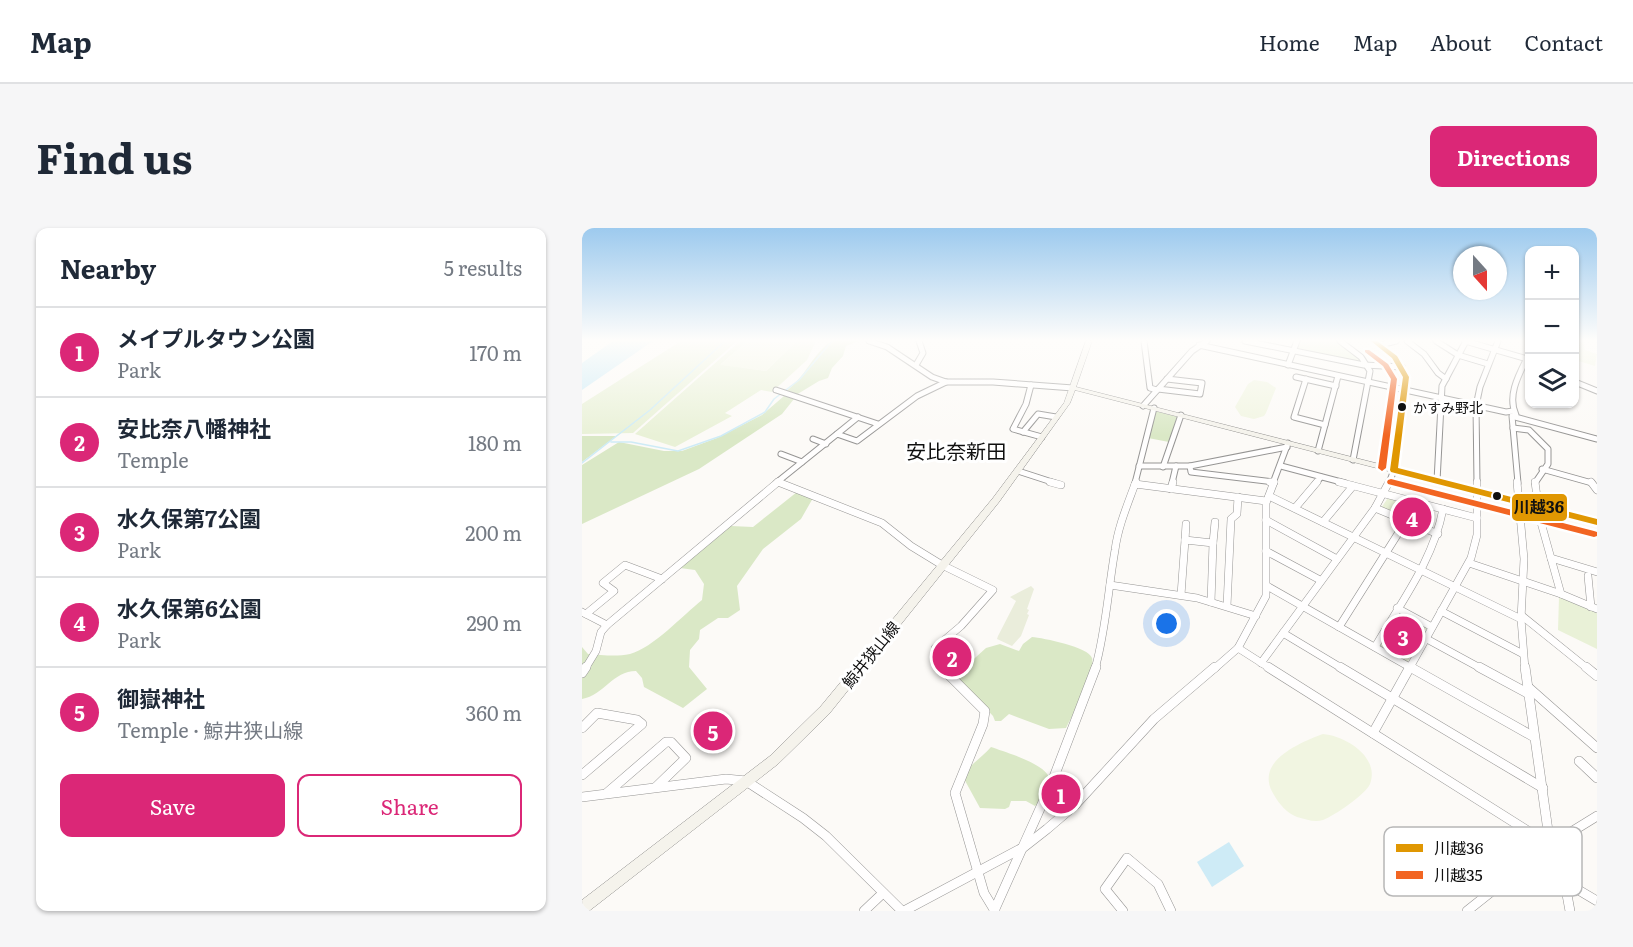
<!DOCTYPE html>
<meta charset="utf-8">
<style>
body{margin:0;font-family:Literata,"Noto Sans JP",serif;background:#f6f6f7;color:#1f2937}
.controls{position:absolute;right:18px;top:18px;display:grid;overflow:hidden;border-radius:12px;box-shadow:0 2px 4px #0004}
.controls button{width:54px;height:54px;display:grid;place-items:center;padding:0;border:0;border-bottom:2px solid #e0e1e3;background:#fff;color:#1f2937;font:30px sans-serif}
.compass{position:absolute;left:871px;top:18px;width:54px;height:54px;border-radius:50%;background:#fff;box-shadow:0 2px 4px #0004;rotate:159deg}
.you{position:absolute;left:585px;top:396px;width:21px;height:21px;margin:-15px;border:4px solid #fff;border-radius:50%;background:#1a73e8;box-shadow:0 0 0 9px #1a73e833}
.badge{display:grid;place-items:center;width:39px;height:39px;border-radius:50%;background:#db2777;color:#fff;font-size:20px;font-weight:700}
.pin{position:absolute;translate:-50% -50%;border:3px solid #fff;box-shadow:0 2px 6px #0006}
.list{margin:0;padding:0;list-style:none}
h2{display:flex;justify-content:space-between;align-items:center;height:78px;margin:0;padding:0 24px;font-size:26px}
h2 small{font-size:20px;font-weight:400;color:#747a83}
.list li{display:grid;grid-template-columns:39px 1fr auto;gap:18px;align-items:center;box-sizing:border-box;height:90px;padding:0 24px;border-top:2px solid #e0e1e3}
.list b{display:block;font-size:22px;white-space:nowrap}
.list p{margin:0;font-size:20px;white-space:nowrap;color:#747a83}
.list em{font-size:20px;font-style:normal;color:#747a83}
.actions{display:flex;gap:12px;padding:18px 24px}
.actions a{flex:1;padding:14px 0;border:2px solid #db2777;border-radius:12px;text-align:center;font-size:21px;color:#db2777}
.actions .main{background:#db2777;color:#fff}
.icon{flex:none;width:33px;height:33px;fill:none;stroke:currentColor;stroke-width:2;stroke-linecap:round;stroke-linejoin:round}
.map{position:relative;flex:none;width:1015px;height:683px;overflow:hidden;border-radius:12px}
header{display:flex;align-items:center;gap:36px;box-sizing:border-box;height:84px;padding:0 30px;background:#fff;border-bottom:2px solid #e0e1e3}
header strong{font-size:28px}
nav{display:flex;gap:33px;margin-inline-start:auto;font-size:21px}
.intro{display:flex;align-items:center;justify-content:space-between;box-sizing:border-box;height:144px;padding:0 36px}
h1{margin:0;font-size:42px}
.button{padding:15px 27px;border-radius:12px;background:#db2777;color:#fff;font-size:21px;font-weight:700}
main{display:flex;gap:36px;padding:0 36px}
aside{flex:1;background:#fff;border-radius:12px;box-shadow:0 2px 4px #0004}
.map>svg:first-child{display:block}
</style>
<header>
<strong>Map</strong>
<nav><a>Home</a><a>Map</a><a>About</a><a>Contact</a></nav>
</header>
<div class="intro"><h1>Find us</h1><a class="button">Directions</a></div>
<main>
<aside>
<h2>Nearby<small>5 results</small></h2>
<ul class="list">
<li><span class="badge">1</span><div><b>メイプルタウン公園</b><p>Park</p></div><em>170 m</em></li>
<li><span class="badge">2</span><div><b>安比奈八幡神社</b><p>Temple</p></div><em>180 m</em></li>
<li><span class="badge">3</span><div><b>水久保第7公園</b><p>Park</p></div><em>200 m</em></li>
<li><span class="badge">4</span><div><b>水久保第6公園</b><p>Park</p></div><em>290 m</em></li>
<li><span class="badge">5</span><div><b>御嶽神社</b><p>Temple · 鯨井狭山線</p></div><em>360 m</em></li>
</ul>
<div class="actions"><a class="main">Save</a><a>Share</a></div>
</aside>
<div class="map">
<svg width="1015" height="683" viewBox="0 0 1015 683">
<rect width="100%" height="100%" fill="#fcfaf7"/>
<!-- green -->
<g fill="#e9f1d7">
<path d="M 99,113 L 155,113 L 51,205 L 0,206 L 0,176 Z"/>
<path d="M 158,113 L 166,113 L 139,136 L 184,143 L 215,113 L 234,113 L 225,132 L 190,164 L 179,162 L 143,185 L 150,188 L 93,219 L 53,206 Z"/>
<path d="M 718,113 L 756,113 L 782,134 L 779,135 L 715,121 Z"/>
<path d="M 806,270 L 845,280 L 841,299 L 799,280 Z"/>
<path d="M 977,369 L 1015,382 L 1015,421 L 976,402 Z"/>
<path d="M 817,383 L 846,398 L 825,435 L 796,418 Z"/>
</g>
<!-- forest -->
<g fill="#dae8c6">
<path d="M 249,113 L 277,113 L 264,118 L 261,128 L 250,140 L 246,150 L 237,153 L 214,167 L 203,164 C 223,150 230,127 249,113 Z"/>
<path d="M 202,168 L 212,171 L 200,186 L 117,241 L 0,296 L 0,237 L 37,214 L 82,223 L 100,223 L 135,210 L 180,187 Z"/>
<path d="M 573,183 L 596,189 L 587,214 L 566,210 Z"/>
<path d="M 0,208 L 33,208 L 33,209 L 0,234 Z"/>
<path d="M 215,264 L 231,270 L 219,291 L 181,321 L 155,358 L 158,382 L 146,390 L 136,390 L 118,402 L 117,411 L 108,422 L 107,439 L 125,461 L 101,480 L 62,459 L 60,450 L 54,443 C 31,443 22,467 0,471 L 0,419 L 6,426 C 20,427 34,429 48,426 C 71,420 101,387 120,372 L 122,356 L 113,342 L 98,340 L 149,298 L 171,299 Z"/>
<path d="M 450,409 C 461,410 507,419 510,430 C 514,444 491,487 484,500 L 467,501 L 427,486 L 419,493 L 413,493 L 411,488 L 373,448 L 404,420 L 418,416 L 437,423 L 441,416 Z"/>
<path d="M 409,519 C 423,524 461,535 467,549 L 458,574 L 453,578 L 444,573 L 429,573 L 427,579 L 423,581 L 398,580 L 381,549 C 386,537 400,530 409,519 Z"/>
</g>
<!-- cemetery -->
<path fill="#eaeddb" d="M 449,358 L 452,361 L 445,381 L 447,382 L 445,386 L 447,387 L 439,408 L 430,418 L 415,411 L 416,408 L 434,373 L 428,369 Z"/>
<!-- pitch -->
<g fill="#f1f5e1">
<path d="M 166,113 L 215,113 L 184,143 L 138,137 Z"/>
<path d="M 993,113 L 1002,113 L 1003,122 L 1015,126 L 1013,138 L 993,132 Z"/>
<path d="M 672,152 L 685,154 L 694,160 L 684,185 L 682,188 L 672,191 L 659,188 L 653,179 L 666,156 Z"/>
<path d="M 741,506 C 764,508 798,529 788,556 C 784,566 752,588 741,592 C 733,595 723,591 715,589 C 705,585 697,576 692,567 C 671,534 717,515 741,506 Z"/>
</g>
<!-- water -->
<g fill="#ceebf6">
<path d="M 31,113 L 71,113 L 0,162 L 0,135 Z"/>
<path d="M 647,614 L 662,638 L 630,659 L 615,634 Z"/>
</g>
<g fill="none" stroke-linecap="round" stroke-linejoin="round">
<!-- stream -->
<g stroke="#ceebf6" stroke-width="1.5">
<path d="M 29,214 L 49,214 L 96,223 L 139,208 L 183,184 L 192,171 L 217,152 L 250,113"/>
<path d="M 0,235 L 68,182 L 143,113"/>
</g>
<defs>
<g id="street-far2">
<path d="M 287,113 L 305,119 L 350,149 L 364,154 L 411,154 L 491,160"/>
<path d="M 562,113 L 568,160 L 575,162"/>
<path d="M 663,113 L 782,137 L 820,139"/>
<path d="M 758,113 L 779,129 L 788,143 L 771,232"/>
<path d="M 825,113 L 842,126 L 856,145 L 864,151"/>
<path d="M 854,113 L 876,127 L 906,136"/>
<path d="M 883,113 L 945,131"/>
<path d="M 617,117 L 924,184 L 931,183"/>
<path d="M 798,117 L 814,113"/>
<path d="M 334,137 L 341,125 L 337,113"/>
<path d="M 706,137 L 715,113"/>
<path d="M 714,149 L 754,158"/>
<path d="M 724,151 L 712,189 L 743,197"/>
<path d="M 993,154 L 1015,163"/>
<path d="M 449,157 L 444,176 L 431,201 L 460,209"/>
<path d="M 576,161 L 618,166 L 620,155 L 585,151"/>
<path d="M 194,162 L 296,196"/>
<path d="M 561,178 L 610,123 L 625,113"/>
<path d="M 933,189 L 1015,211"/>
<path d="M 931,200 L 947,202 L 966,221 L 966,236 L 953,255"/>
<path d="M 441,204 L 456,186 L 474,189"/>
<path d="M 255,206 L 276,189"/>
<path d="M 231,211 L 244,216"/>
<path d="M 736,223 L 756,148"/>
<path d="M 199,226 L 220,234"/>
<path d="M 557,238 L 608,238"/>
<path d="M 699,238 L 763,255"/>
<path d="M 581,239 L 599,187"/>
<path d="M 960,241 L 1010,255"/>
<path d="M 436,243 L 473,255"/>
<path d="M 855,253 L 860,158 L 884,113"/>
<path d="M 196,254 L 199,255"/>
<path d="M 692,254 L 609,244 L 608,238 L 705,219"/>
<path d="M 194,255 L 255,206 L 275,213 L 335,168 L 364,154"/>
<path d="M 553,255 L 572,180"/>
<path d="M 590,255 L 594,238"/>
<path d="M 691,255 L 706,215"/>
<path d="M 734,255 L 739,249"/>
<path d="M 807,255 L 812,242"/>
<path d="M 895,255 L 894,178 L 898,159 L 916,113"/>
<path d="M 936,255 L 930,188 L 934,187 C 924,166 939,143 948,124"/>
</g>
<g id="street-far1">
<path d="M 196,254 L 300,295 L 329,318 L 360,337 L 411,362 L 379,398 L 353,420 L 353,433 L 361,441"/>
<path d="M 468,254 L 479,257"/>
<path d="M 688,254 L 692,254"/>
<path d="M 757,254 L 895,290"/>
<path d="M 935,254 L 942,331 L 939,391 L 943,441"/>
<path d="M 953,254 L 958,291 L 979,366 L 1015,381"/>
<path d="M 1009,254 L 1015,262"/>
<path d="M 553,256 L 554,254"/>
<path d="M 589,261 L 591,254"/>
<path d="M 687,268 L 939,391"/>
<path d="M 713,280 L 735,254"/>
<path d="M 793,280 L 856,306"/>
<path d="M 684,292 L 755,331"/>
<path d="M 741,294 L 771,258"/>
<path d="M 603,312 L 604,296"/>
<path d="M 631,315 L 633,294"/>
<path d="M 684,323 L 738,352"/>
<path d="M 969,330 L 1015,344"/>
<path d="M 887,335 L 979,366"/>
<path d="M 1006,348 L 1009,379"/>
<path d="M 528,357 L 615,370 L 674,388"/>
<path d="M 685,358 L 831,441"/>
<path d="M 599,367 L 603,312 L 631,315 L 629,374"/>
<path d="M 645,378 L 649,291 L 655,286 L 656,269"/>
<path d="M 815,380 L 850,399"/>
<path d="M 859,383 L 941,426"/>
<path d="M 0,384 L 25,397"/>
<path d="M 4,386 L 32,363 L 21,355 L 43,337 L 80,351"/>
<path d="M 939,387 L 1006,441"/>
<path d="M 757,399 L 824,293"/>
<path d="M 701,405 L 761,441"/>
<path d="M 843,410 L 900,441"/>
<path d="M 793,419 C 819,374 851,333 861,281"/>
<path d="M 656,420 L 689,441"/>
<path d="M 679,435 L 793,280 L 807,254"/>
<path d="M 3,441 L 14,423 L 19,404 L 25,397 L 196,254"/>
<path d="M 513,441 C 524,402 526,362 533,322 C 536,299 545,278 553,256 L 684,273"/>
<path d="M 632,441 L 656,420 L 684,368 L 684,275 L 692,254"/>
<path d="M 827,441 L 889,330 L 895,307 L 895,254"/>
</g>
<g id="street">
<path d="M 359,439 L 403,483 L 401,496 L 373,565 L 402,665 L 413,683"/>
<path d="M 686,439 L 968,617"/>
<path d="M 758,439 L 961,560"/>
<path d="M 828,439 L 952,509"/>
<path d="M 897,439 L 947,466"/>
<path d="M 943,439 L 968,617"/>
<path d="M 1004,439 L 1015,448"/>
<path d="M 0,445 L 4,439"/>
<path d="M 946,459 L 1015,520"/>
<path d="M 0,500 L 15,485 L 55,492 L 60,496 L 0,547"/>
<path d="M 791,505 L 828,439"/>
<path d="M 997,533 L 1015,550"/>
<path d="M 25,565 L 84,514 L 89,514 L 104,530 L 74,559"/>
<path d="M 0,569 L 144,551 L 164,553 L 221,590 L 244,608 L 320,683"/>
<path d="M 975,612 L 988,683"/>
<path d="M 983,654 L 1015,673"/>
<path d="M 282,683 L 301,665"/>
<path d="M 322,683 L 442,619 L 465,601 L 493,577 L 572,491 L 633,439"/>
<path d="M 412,683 L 470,554 L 514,439"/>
<path d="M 541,683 L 523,661 L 545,630 L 576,656 L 589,683"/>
<path d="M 885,683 L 968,617 L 1015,588"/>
</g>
<path id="secondary" d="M 504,113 L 510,113 L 494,159 L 809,239 L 821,149 L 810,130 L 789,113 L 795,113 L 815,128 L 827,149 L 816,240 L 1015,291 L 1015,297 L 493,162 L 488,175 L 417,274 L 247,486 L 196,536 L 7,683 L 0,683 L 0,672 L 188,528 L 239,478 L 411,270 L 482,175 Z"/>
</defs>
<!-- street-far2 casing -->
<use href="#street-far2" stroke="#969594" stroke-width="7"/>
<!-- street-far1 casing -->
<use href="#street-far1" stroke="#969594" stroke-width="8"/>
<!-- street casing -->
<use href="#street" stroke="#969594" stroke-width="10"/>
<!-- secondary casing -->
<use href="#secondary" stroke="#8d8c8b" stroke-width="1"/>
<!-- street-far2 -->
<use href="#street-far2" stroke="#fffefe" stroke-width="5"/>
<!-- street-far1 -->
<use href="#street-far1" stroke="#fffefe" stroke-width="7"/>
<!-- street -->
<use href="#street" stroke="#fffefe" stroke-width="9"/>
<!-- secondary -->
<use href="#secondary" fill="#f5f3ec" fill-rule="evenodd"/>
<defs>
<path id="bus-1" d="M 789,113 L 795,113 L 815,128 L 827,149 L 816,240 L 1015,291 L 1015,297 L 809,244 L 808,242 L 821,149 L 810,130 Z"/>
<g id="bus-2">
<path d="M 783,122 L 787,122 L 806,136 L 815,151 L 804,240 L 800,243 L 796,240 L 809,151 L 801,138 L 783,124 Z"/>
<path d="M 809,251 L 1012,303 L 1015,304 L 1015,308 L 1012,309 L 806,256 L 805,254 L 806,252 Z"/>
</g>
</defs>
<!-- bus-1 casing -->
<use href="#bus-1" stroke="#fff" stroke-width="5"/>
<!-- bus-2 casing -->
<use href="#bus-2" stroke="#fff" stroke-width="5"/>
<!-- bus-1 -->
<use href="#bus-1" fill="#e09702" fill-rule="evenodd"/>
<!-- bus-2 -->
<use href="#bus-2" fill="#f26522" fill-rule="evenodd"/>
</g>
<!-- sky -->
<linearGradient id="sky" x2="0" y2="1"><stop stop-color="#9dcaee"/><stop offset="0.54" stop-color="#fefdfb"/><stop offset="1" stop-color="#fefdfb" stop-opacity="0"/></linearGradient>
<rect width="1015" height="208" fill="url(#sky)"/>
<!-- markers -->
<g fill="#101010" stroke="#fff" stroke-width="2">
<circle cx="820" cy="179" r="5"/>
<circle cx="915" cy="268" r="5"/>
</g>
<g text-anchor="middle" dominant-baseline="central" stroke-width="6" stroke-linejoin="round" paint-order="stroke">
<!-- bus labels -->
<g font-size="14" fill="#101010" stroke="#fff" text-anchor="start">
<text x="831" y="179">かすみ野北</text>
</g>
<!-- street labels -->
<g font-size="16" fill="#101010" stroke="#fff">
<text transform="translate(288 426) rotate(-51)">鯨井狭山線</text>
</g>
<!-- quarter labels -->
<g font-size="20" fill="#101010" stroke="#fff">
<text x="374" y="222">安比奈新田</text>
</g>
</g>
<!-- legend -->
<rect x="802" y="599" width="198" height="69" rx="9" fill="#fff" stroke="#b7b7b7" stroke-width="1.5"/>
<rect x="814" y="616" width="27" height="8" fill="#e09702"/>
<rect x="814" y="643" width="27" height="8" fill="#f26522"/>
<g font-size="16" fill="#101010">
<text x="852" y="626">川越36</text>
<text x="852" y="653">川越35</text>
</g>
<rect stroke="#fff" stroke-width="2" x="929" y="265" width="57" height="29" rx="6" fill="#e09702"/>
<g font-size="16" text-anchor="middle" font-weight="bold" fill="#111">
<text x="957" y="285">川越36</text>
</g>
</svg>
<div class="controls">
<button>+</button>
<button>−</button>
<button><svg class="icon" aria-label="layers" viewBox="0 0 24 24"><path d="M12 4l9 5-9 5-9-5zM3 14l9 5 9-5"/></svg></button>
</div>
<svg class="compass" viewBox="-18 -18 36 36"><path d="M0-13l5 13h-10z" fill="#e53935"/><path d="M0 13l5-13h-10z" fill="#747a83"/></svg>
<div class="you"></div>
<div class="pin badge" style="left:479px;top:566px">1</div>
<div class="pin badge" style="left:370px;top:429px">2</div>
<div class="pin badge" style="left:821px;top:408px">3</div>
<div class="pin badge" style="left:830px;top:289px">4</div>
<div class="pin badge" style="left:131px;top:503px">5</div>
</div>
</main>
